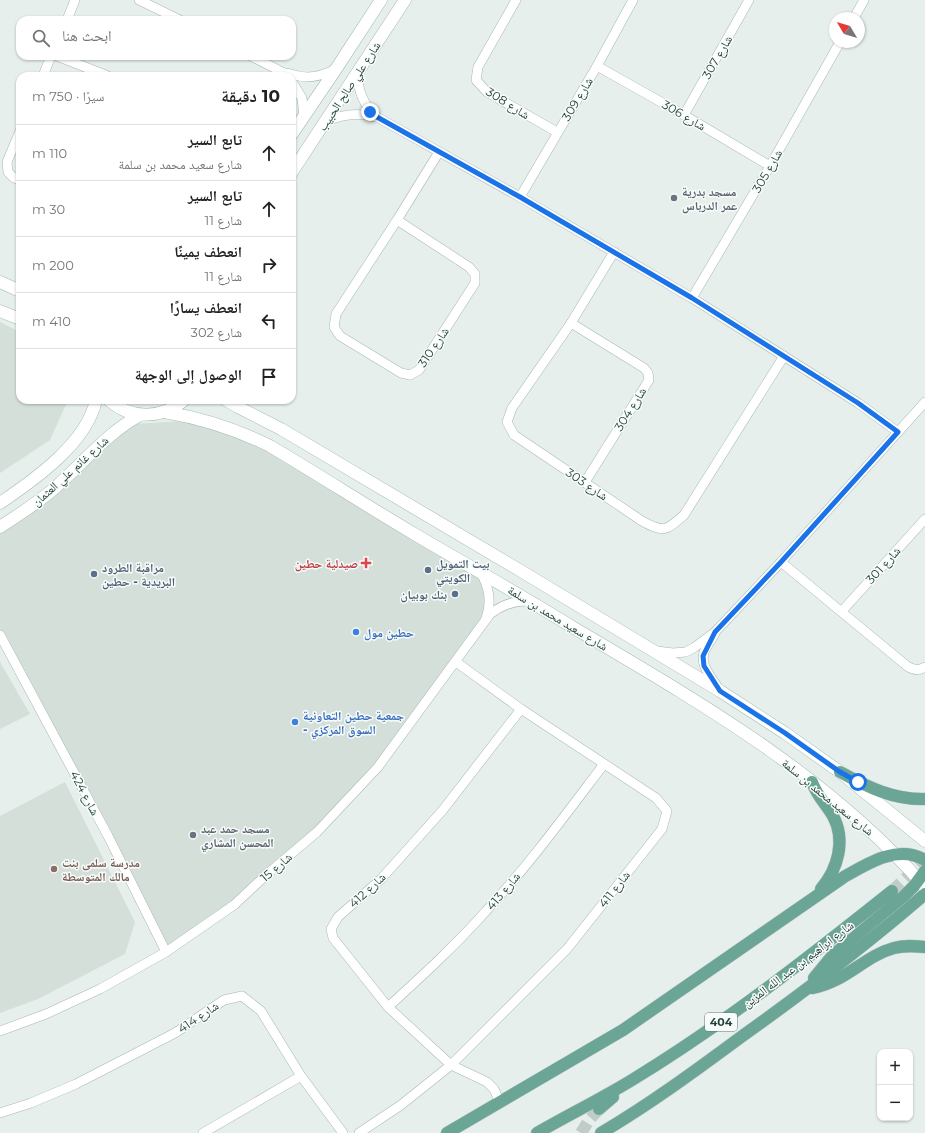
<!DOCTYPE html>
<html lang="ar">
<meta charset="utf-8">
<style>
body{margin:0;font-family:Montserrat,"Noto Naskh Arabic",sans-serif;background:#f2f2f2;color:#222;direction:rtl}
.controls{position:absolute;right:12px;bottom:12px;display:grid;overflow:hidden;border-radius:8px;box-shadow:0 1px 3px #0004}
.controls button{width:36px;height:36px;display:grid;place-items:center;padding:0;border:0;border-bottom:1px solid #e0e0e0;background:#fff;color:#222;font:20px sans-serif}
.compass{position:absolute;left:829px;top:12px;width:36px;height:36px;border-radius:50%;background:#fff;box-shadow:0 1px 3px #0004;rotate:308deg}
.stop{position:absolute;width:12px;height:12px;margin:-9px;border:3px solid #1a73e8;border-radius:50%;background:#fff}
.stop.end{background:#1a73e8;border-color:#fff;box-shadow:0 1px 4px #0008}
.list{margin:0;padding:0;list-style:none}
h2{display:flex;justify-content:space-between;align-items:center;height:52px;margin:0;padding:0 16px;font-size:17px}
h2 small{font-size:13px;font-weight:400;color:#767676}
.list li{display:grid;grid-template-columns:26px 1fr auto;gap:12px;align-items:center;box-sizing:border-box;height:56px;padding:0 16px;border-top:1px solid #e0e0e0}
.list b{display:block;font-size:15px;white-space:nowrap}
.list p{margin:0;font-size:13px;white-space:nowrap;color:#767676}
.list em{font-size:13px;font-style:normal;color:#767676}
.icon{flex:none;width:22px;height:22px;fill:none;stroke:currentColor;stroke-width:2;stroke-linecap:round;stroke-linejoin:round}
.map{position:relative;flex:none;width:925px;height:1133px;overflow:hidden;direction:ltr}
.search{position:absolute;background:#fff;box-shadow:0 1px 3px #0004;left:16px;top:16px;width:280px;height:44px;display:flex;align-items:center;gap:10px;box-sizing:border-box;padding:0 14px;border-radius:12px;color:#767676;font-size:15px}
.panel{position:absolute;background:#fff;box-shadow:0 1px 3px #0004;left:16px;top:72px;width:280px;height:332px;border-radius:12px;direction:rtl}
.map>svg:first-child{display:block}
</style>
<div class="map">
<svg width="925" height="1133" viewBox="0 0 925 1133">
<rect width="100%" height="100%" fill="#e6efeb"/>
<!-- built -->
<g fill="#d4dfda">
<path d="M 0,322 L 20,332 L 20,400 L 68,400 L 50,440 L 0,473 Z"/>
<path d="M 184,421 L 215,428 L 255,444 L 480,579 L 485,588 L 486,610 L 481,619 L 391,743 L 349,798 L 234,905 L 166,952 L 0,634 L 0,533 L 62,488 L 79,474 L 103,446 L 133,424 Z"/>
<path d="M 0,662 L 30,714 L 0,729 Z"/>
<path d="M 65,782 L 135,922 L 125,954 L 38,999 L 0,1013 L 0,816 Z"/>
</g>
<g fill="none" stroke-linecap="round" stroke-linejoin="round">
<!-- primary-tunnel -->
<g stroke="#bfccc8" stroke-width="12" stroke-dasharray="12 6" stroke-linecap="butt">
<path d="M 892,891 L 925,860"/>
<path d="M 581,1133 L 589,1120 L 599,1109"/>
</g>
<defs>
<g id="street">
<path d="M 139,0 L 180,20"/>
<path d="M 516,0 L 478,67 L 476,80 L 487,92 L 557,132"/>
<path d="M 854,18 L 864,0"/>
<path d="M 67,20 L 75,0"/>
<path d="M 57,56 L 108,76"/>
<path d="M 251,56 L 284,73 L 287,76"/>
<path d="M 597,66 L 684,115 L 770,166"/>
<path d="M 358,71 C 357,90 363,105 377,117 L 520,197 L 692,298 L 858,403 L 898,432"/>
<path d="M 284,73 C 289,73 294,75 299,76 C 312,79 324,75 336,69"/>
<path d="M 43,76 L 51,56"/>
<path d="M 292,82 L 302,98 L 304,116"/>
<path d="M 684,115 L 749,0"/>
<path d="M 325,122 C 342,114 357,112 375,117"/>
<path d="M 20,131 L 7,162 L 8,172 L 14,178 L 20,180"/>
<path d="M 520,197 L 597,66 L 633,0"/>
<path d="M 397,220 L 469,267 L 475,274 L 475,283 L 419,370 L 410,375 L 401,373 L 340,336 L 334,327 L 336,314 L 397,220 L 439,152"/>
<path d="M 614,252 L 571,323 L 512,408 L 507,422 L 514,435 L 642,521 C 664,533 666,531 684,515 L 784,356"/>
<path d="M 692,298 L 770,166 L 840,42"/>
<path d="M 571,323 L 644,368 L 648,373 L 649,380 L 585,482"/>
<path d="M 781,562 L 907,666 C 913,670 919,671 925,667"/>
<path d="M 481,573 C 489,587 492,602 486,618"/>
<path d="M 842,611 L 925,519"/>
<path d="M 715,633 C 712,639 708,644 705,650 C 698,666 713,678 720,691"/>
<path d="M 0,635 L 108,836 L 166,952"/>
<path d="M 657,651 L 673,653 L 686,652 L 695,647 L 715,632 L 781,562 L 925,402"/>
<path d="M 388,1007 C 422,976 456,945 486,911 C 529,865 566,814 604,764"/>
<path d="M 0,1031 L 46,1014 L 100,989 L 166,952 L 234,905 L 265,876 L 317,832 L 378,767 L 490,614 C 502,605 514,600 529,601"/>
<path d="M 500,1103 L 494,1089 L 487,1082 L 451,1065 L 388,1007 L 333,938 L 331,929 L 338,917 L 381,879 L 442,811 L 521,709"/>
<path d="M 0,1113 L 31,1103 L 76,1084 L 175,1033 L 224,1000 L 242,996 L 261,1011 L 301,1076 L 343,1133"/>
<path d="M 203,1133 L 301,1076"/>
<path d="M 359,1133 L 401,1105 L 451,1065 L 567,949 L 662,829 L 667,811 L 656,798 L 521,709 L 456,662"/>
</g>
<g id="secondary">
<path d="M 292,134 L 336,69 L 381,0"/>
<path d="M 292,172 L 405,0"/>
<path d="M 0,282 L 20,291"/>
<path d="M 0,311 L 20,319"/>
<path d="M 109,400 C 131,420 162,419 184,400"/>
<path d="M 226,400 L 238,407 L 281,429 L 521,571 L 720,691 L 785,733 L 840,772 L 925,841"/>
<path d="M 164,412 C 201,418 236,429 270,446 C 319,475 367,506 416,535 C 469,566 522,596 574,628 C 699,702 829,776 925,887"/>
<path d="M 0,503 C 34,480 87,443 96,400"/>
<path d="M 0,527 C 17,516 34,505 50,492 C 80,467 105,434 140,415"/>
</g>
<g id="primary">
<path d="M 840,772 C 867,787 894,800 925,799"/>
<path d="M 812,782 C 817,796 826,804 833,816 C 846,840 838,869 821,889"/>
<path d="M 814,978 L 833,955 L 904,896 L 914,886 L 925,871"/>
<path d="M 812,988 C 846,982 864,956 894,948 C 905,945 915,946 925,947"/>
<path d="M 599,1109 L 613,1097"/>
<path d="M 447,1133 L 623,1030 L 844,877 C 868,863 898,844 925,860"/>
<path d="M 537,1133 C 568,1115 601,1099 632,1080 C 724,1024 808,958 892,891"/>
<path d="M 601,1133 C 650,1104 695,1071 741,1037 C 804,992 866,945 925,894"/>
</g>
</defs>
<!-- street casing -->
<use href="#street" stroke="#a8b8b2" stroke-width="10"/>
<!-- secondary casing -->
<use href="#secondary" stroke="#a4bbb3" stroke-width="13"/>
<!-- primary casing -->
<use href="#primary" stroke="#c2cac8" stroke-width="13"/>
<!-- street -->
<use href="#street" stroke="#fff" stroke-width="9"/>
<!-- secondary -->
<use href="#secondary" stroke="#fff" stroke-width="12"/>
<!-- primary -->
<use href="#primary" stroke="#6aa596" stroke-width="12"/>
</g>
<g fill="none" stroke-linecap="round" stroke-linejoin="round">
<!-- route -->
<path stroke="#1a73e8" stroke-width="5" d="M 370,112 L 377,117 L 520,197 L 692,298 L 858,403 L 898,432 L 781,562 L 715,632 L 703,656 L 704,666 L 720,691 L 785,733 L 840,772 L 858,782"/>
</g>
<!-- markers -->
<g fill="#6b7280" stroke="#f7fbf9" stroke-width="1.5">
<circle cx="674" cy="198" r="4"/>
<circle cx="193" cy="835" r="4"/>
</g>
<path fill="#e0444e" stroke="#f7fbf9" stroke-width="1.5" d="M364 557h4v4h4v4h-4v4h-4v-4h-4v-4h4z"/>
<g fill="#5c6f8a" stroke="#f7fbf9" stroke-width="1.5">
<circle cx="428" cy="570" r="4"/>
<circle cx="94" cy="574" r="4"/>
<circle cx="455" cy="594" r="4"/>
</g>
<g fill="#3f7fe0" stroke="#f7fbf9" stroke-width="1.5">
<circle cx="356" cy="632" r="4"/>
<circle cx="295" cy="722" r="4"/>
</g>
<circle fill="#8d6e63" stroke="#f7fbf9" stroke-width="1.5" cx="54" cy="869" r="4"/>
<g text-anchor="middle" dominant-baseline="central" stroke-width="3" stroke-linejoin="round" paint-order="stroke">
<!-- shield labels -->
<rect fill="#f7fbf9" stroke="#637a73" stroke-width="1" x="705" y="1013" width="32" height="18" rx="3"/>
<g font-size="11" font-weight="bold" fill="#24423a">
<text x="721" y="1022">404</text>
</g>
<!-- street labels -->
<g font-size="12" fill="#24423a" stroke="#f7fbf9">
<text transform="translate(717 57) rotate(-60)">شارع 307</text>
<text transform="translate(349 86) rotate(-57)">شارع علي صالح الحبيب</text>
<text transform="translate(577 99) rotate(-59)">شارع 309</text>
<text transform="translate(508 103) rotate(32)">شارع 308</text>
<text transform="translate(684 115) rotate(30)">شارع 306</text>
<text transform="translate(767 171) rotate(-60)">شارع 305</text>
<text transform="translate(433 347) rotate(-56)">شارع 310</text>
<text transform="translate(630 409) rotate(-58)">شارع 304</text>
<text transform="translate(70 471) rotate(-42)">شارع غانم علي العثمان</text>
<text transform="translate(587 484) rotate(34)">شارع 303</text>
<text transform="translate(883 565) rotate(-48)">شارع 301</text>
<text transform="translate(558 618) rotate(31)">شارع سعيد محمد بن سلمة</text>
<text transform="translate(85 793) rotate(62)">شارع 424</text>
<text transform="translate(828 797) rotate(39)">شارع سعيد محمد بن سلمة</text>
<text transform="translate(276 867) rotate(-41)">شارع 15</text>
<text transform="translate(614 889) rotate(-52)">شارع 411</text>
<text transform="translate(367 890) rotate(-43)">شارع 412</text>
<text transform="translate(503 891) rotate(-50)">شارع 413</text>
<text transform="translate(798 964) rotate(-37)">شارع ابراهيم بن عبد الله المزين</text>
<text transform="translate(198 1017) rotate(-34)">شارع 414</text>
</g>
<!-- worship labels -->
<g font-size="12" font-weight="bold" fill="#5b616d" stroke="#f7fbf9" text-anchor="start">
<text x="682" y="191">مسجد بدرية<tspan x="682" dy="14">عمر الدرباس</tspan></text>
<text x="201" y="828">مسجد حمد عبد<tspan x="201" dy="14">المحسن المشاري</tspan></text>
</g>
<!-- health labels -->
<g font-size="12" font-weight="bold" fill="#be3a42" stroke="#f7fbf9" text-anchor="end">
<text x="358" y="563">صيدلية حطين</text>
</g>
<!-- service labels -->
<g font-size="12" font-weight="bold" fill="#4e5e75" stroke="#f7fbf9" text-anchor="start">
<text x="436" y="563">بيت التمويل<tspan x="436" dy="14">الكويتي</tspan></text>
<text x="102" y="567">مراقبة الطرود<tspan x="102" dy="14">البريدية - حطين</tspan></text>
<text x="447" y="594" text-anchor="end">بنك بوبيان</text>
</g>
<!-- shop labels -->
<g font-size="12" font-weight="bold" fill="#366cbe" stroke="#f7fbf9" text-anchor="start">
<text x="364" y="632">حطين مول</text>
<text x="303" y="715">جمعية حطين التعاونية<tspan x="303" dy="14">- السوق المركزي</tspan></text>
</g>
<!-- education labels -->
<g font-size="12" font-weight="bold" fill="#785e54" stroke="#f7fbf9" text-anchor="start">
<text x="62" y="862">مدرسة سلمى بنت<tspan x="62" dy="14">مالك المتوسطة</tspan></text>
</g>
</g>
</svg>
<div class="controls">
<button>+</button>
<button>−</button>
</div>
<svg class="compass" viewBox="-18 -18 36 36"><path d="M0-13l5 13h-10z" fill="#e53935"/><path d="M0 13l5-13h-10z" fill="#767676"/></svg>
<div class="stop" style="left:858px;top:782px"></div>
<div class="stop end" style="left:370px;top:112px"></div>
<div class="search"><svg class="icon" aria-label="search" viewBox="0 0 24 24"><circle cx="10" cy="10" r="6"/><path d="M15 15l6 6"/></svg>ابحث هنا</div>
<section class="panel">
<h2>10 دقيقة<small>سيرًا · 750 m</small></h2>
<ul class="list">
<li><svg class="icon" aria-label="ahead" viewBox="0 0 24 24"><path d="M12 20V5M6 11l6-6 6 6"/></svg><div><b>تابع السير</b><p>شارع سعيد محمد بن سلمة</p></div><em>110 m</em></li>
<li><svg class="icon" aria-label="ahead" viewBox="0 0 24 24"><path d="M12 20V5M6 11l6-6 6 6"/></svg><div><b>تابع السير</b><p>شارع 11</p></div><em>30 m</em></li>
<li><svg class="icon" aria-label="right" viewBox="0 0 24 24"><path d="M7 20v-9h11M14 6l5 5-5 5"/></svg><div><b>انعطف يمينًا</b><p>شارع 11</p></div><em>200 m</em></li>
<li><svg class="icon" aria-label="left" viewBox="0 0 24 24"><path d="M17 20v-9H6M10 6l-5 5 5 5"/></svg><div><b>انعطف يسارًا</b><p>شارع 302</p></div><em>410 m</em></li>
<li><svg class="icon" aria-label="arrive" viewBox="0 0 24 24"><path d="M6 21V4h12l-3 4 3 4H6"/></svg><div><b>الوصول إلى الوجهة</b></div></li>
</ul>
</section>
</div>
